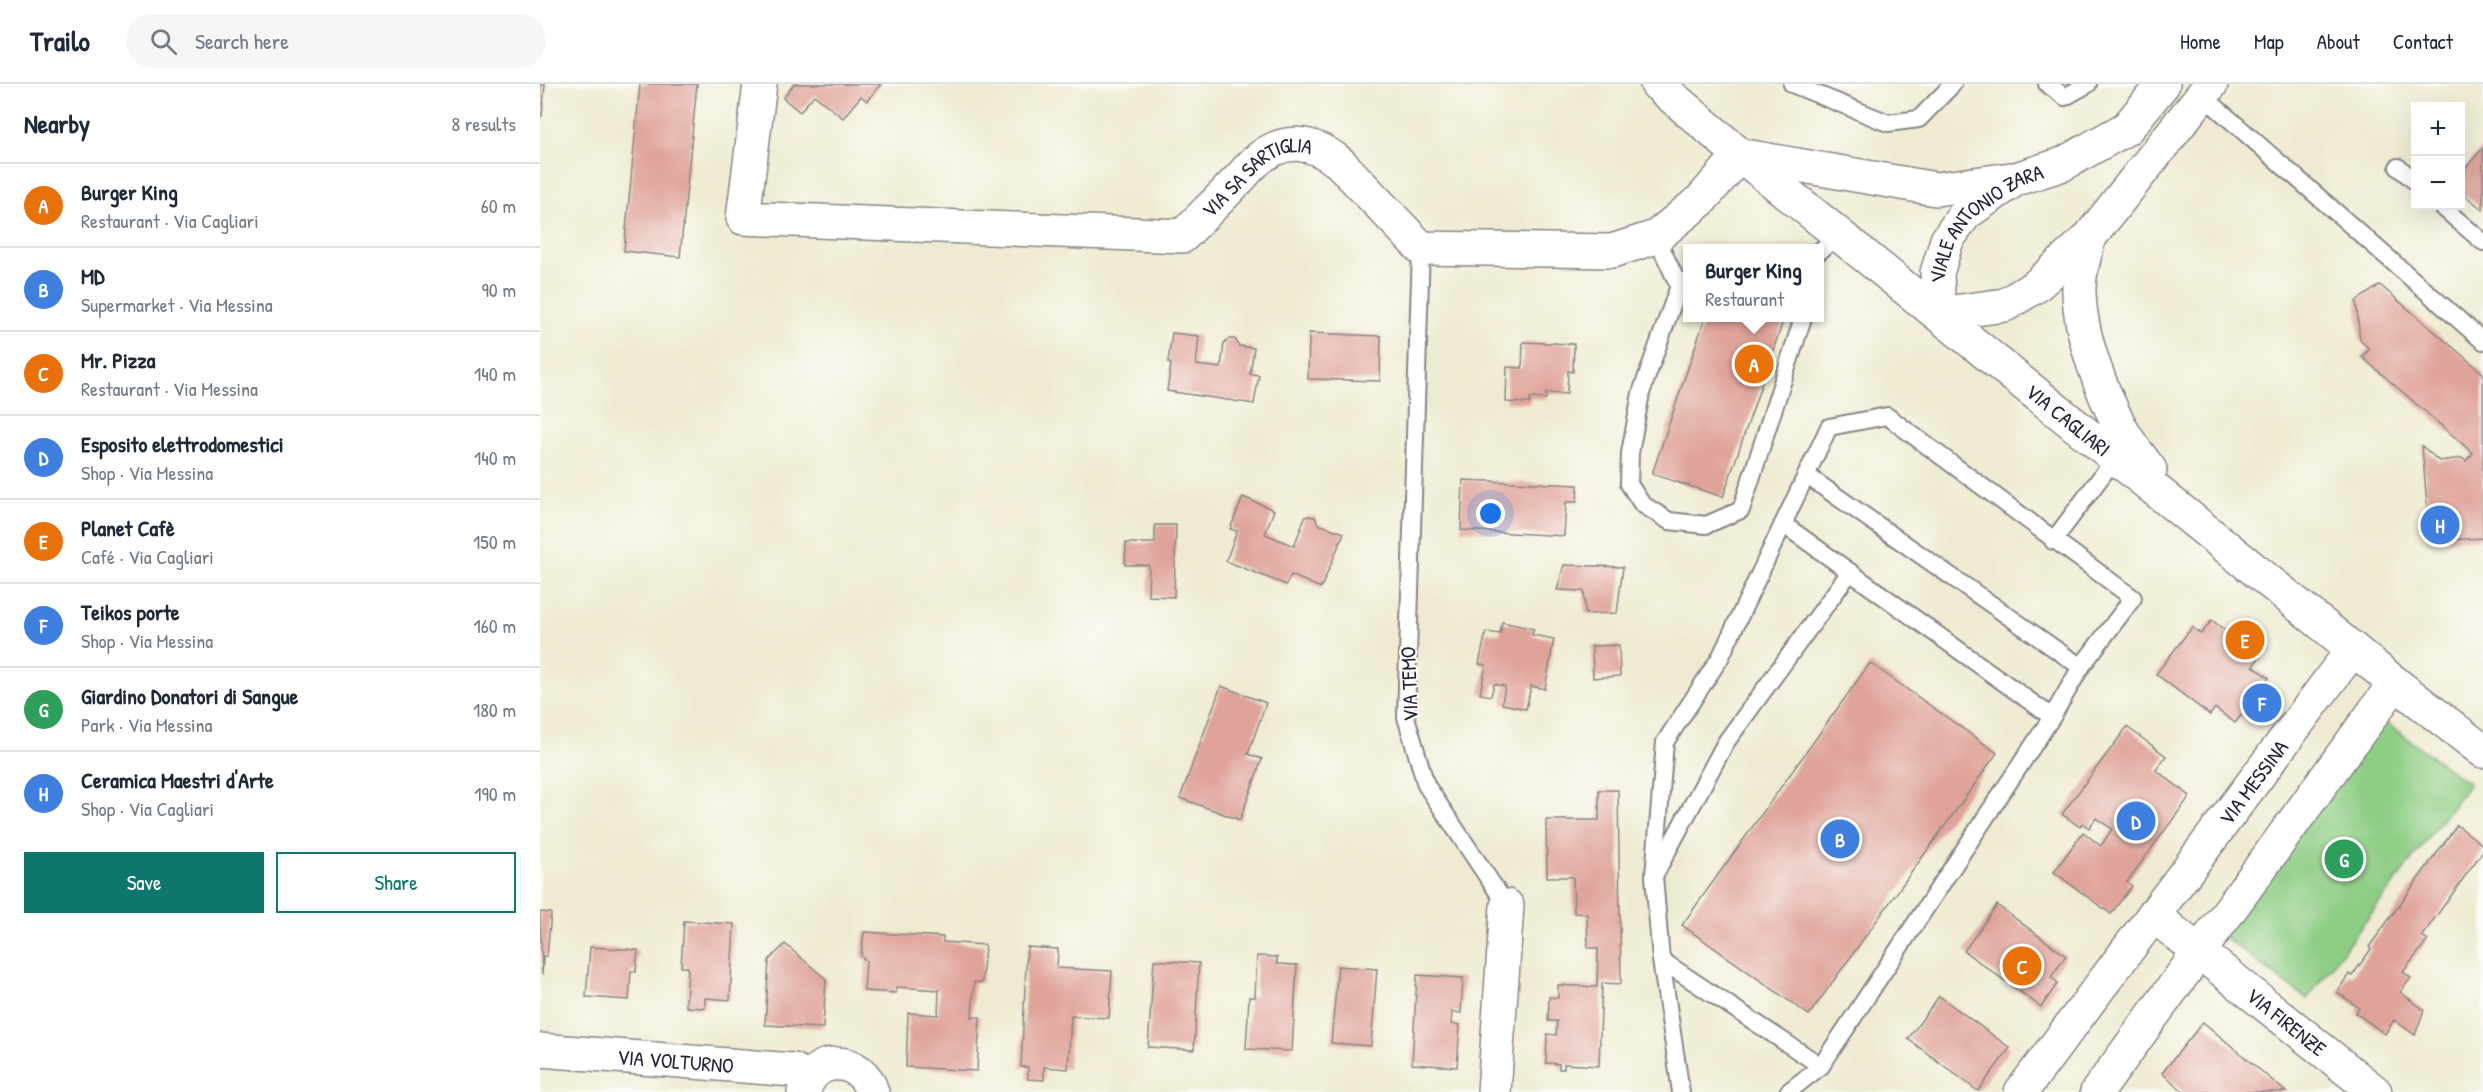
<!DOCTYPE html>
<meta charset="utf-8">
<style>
body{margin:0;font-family:"Patrick Hand",sans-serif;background:#f6f6f7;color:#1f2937}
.controls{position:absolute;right:18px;top:18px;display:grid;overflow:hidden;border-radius:0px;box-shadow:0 6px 24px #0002}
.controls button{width:54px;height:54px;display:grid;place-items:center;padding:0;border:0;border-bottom:2px solid #e0e1e3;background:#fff;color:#1f2937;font:30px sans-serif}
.you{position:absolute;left:951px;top:430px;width:21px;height:21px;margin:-15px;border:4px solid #fff;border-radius:50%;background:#1a73e8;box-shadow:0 0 0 9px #1a73e833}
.badge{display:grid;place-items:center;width:39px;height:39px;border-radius:50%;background:#0f766e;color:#fff;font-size:20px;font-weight:700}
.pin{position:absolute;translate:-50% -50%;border:3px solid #fff;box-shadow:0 2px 6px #0006}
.popup{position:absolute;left:1143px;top:160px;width:141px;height:78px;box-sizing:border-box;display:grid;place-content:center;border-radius:0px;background:#fff;filter:drop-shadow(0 2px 4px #0005);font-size:20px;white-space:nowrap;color:#747a83}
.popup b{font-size:22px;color:#1f2937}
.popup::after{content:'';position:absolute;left:50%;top:100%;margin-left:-12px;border:12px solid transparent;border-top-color:#fff}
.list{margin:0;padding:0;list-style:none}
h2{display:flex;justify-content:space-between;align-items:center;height:78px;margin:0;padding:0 24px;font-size:26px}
h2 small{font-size:20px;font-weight:400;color:#747a83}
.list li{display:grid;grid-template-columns:39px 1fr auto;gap:18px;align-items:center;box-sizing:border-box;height:84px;padding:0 24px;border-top:2px solid #e0e1e3}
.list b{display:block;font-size:22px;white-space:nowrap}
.list p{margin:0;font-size:20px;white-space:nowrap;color:#747a83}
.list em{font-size:20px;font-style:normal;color:#747a83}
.actions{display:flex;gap:12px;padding:18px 24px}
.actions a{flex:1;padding:14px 0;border:2px solid #0f766e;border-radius:0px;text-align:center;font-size:21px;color:#0f766e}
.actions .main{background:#0f766e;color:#fff}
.icon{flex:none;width:33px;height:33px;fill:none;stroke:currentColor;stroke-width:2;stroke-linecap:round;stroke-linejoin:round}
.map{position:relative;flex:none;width:1943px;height:1008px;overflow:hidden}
header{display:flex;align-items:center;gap:36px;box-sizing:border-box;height:84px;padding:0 30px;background:#fff;border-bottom:2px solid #e0e1e3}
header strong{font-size:28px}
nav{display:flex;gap:33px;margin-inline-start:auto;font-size:21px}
.search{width:420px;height:54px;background:#f6f6f7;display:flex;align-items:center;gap:15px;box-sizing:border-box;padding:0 21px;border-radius:33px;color:#747a83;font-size:22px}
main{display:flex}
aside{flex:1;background:#fff}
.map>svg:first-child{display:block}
</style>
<header>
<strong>Trailo</strong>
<div class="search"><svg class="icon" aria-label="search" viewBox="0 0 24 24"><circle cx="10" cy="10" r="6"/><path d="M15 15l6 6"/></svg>Search here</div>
<nav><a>Home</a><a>Map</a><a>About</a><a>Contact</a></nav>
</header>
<main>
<aside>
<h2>Nearby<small>8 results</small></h2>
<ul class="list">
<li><span class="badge" style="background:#e8710a">A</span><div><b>Burger King</b><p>Restaurant · Via Cagliari</p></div><em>60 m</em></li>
<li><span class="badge" style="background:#3f7fe0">B</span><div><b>MD</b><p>Supermarket · Via Messina</p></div><em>90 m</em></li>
<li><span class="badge" style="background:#e8710a">C</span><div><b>Mr. Pizza</b><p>Restaurant · Via Messina</p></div><em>140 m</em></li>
<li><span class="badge" style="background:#3f7fe0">D</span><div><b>Esposito elettrodomestici</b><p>Shop · Via Messina</p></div><em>140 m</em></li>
<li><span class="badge" style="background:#e8710a">E</span><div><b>Planet Cafè</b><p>Café · Via Cagliari</p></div><em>150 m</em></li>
<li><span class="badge" style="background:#3f7fe0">F</span><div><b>Teikos porte</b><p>Shop · Via Messina</p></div><em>160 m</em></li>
<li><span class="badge" style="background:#2e9e5b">G</span><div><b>Giardino Donatori di Sangue</b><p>Park · Via Messina</p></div><em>180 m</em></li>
<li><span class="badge" style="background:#3f7fe0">H</span><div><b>Ceramica Maestri d'Arte</b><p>Shop · Via Cagliari</p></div><em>190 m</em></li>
</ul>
<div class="actions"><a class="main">Save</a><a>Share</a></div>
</aside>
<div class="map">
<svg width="1943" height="1008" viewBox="0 0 1943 1008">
<rect width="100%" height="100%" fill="#fdfcf7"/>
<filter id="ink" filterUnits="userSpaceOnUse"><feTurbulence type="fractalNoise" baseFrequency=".0167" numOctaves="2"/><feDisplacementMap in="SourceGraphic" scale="12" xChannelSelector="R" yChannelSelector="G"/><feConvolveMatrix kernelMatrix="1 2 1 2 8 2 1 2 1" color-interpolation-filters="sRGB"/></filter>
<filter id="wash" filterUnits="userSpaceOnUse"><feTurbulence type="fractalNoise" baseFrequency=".008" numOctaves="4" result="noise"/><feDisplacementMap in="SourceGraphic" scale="24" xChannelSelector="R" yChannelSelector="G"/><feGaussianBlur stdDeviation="1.35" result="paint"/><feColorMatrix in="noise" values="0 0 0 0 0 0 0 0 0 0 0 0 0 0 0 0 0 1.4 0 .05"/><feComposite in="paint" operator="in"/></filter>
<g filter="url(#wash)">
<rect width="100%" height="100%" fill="#efebd2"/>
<!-- green -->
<path fill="#8dcd84" stroke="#587860" stroke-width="1.5" d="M 1840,634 L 1929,700 L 1767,915 L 1679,849 Z"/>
<g id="blocks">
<!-- building -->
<g fill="#dfa39a">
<path d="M 0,0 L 5,0 L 2,32 L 0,32 Z"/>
<path d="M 100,0 L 157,0 L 140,173 L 84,167 Z"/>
<path d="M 254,0 L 341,0 L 327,17 L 321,12 L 303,34 L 274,11 L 260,28 L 243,14 Z"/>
<path d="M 1943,64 L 1943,126 L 1920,107 L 1920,90 Z"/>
<path d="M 1840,201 L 1943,289 L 1943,454 L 1890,457 L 1882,362 L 1899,377 L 1922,374 L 1926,377 L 1933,369 L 1822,273 L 1829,265 L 1820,256 L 1816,217 Z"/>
<path d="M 1165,234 L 1244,234 L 1183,413 L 1112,390 Z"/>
<path d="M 632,249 L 659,252 L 656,281 L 681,284 L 684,259 L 689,255 L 695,255 L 699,262 L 714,264 L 710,290 L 719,291 L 714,320 L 627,307 L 631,280 L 628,279 Z"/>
<path d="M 769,249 L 841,252 L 840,297 L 768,295 Z"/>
<path d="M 983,258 L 1034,260 L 1033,288 L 1028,287 L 1027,310 L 1006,309 L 1006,315 L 990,314 L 990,319 L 966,318 L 967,283 L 982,284 Z"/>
<path d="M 923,396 L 1038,401 L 1037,418 L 1026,418 L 1024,452 L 921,446 Z"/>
<path d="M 703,413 L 734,426 L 725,450 L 754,462 L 765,433 L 768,432 L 775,433 L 778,440 L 804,449 L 781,504 L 751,491 L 746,501 L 686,477 L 697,447 L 690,445 Z"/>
<path d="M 615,441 L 636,441 L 634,513 L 608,512 L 609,481 L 585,481 L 586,459 L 615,459 Z"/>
<path d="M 1024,481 L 1083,483 L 1077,529 L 1045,530 L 1044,507 L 1017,506 Z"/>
<path d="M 1672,536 L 1687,548 L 1690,545 L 1722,570 L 1713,582 L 1729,594 L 1721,605 L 1729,611 L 1715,628 L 1708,623 L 1695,639 L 1675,624 L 1670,631 L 1616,590 L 1652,543 L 1661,550 Z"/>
<path d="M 962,538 L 994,545 L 992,551 L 1014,555 L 1005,605 L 991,602 L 986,625 L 962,620 L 965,602 L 954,600 L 951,612 L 940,610 L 946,581 L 939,580 L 946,548 L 960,550 Z"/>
<path d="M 1079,561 L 1080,592 L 1053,594 L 1052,562 Z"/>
<path d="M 1330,579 L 1457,669 L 1269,931 L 1142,841 Z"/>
<path d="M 681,602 L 726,619 L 708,670 L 722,675 L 700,736 L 640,714 Z"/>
<path d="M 1587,643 L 1626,672 L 1616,686 L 1650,712 L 1587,798 L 1592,802 L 1571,830 L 1514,788 L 1543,748 L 1561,762 L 1572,745 L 1556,734 L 1549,744 L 1542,739 L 1540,743 L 1522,730 Z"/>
<path d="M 1059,706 L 1078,706 L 1081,900 L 1062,899 L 1059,982 L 1024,980 L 1024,985 L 1019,985 L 1019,980 L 1006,979 L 1007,950 L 1016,951 L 1017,937 L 1008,937 L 1009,913 L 1018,914 L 1018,901 L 1057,903 L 1058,864 L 1048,864 L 1047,830 L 1034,829 L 1033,793 L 1007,793 L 1006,736 L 1059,736 Z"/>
<path d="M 1917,741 L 1943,761 L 1943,767 L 1882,852 L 1888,856 L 1863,888 L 1871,894 L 1860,908 L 1884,926 L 1875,951 L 1854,936 L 1845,950 L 1816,929 L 1819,924 L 1797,908 L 1809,890 L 1812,892 L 1831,865 L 1829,863 Z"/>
<path d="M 1457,821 L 1526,872 L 1511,893 L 1518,899 L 1501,923 L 1424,867 Z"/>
<path d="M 0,828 L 11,829 L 7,872 L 3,872 L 2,891 Z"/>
<path d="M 144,837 L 194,840 L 190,916 L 165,914 L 165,924 L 146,923 L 148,883 L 141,883 Z"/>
<path d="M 324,848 L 403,853 L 403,858 L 445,861 L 442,899 L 434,898 L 432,933 L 440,933 L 437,987 L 366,983 L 368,929 L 398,931 L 399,906 L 356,903 L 356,909 L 324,907 L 326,877 L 321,872 Z"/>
<path d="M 245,860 L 286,895 L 283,944 L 225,941 L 229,876 Z"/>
<path d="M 50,863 L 98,866 L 96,888 L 91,887 L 89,916 L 46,913 Z"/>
<path d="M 487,863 L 518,865 L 517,884 L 572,887 L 569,934 L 531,932 L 528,985 L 504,983 L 504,996 L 488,995 L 488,983 L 481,983 Z"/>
<path d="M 717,872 L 737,873 L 737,880 L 757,881 L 752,967 L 706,965 L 709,913 L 715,913 Z"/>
<path d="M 614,876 L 659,879 L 654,966 L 608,963 Z"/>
<path d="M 798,882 L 837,885 L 831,962 L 791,959 Z"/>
<path d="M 877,891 L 923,894 L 921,929 L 912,928 L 911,940 L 920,941 L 917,983 L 872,980 Z"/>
<path d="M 1399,912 L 1470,964 L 1438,1007 L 1368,955 Z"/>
<path d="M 1663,938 L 1746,1008 L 1644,1008 L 1622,989 Z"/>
</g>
</g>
</g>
<g filter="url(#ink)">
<use href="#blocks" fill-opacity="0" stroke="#888686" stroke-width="1.5"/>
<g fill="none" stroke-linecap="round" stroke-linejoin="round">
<defs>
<g id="service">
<path d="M 1252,0 L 1348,39 L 1379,35 L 1413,0"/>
<path d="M 1507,0 L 1525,13 L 1548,0"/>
<path d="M 1662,11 L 1943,257"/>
<path d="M 1858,83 L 1876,98"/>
<path d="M 1901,122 L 1943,158"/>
<path d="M 1116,153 L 1139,202 L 1147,196"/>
<path d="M 881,164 L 866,633 L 886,701 L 967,822"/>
<path d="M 1280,167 L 1299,150"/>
<path d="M 1139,202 L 1101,309 L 1090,369 L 1089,400 L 1102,420 L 1129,437 L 1166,441 L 1201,426 L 1263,234"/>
<path d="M 1243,440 L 1289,343 L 1347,332 L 1593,514 L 1541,583 L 1266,391"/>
<path d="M 1513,457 L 1576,373"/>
<path d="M 1512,633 L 1541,583"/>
<path d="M 1114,792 L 1125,658 L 1180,574 L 1243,440 L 1512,633 L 1281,982 L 1248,1008"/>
<path d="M 1121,876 L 1281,982"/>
<path d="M 1141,1008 L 1121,876 L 1114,792 L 1186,658 L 1310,488"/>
</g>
<g id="minor">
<path id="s1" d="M 220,0 L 203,134 L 643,152 C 660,134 678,117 695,99 C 702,93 707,85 714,79 C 742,52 772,56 800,79 L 881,164 L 1072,167 L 1116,153 L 1161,116 L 1200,71"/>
<path id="s2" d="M 1613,831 L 1835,1008"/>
<path id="s3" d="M 0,966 L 253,986 L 269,995"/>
<path d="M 264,1008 C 272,970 322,971 332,1008"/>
<path d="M 954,1008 L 967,822"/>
</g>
<g id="tertiary">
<path id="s4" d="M 1481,1008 L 1813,565"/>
<path d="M 1557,1008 L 1855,599"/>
</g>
<g id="secondary">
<path id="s5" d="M 1117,0 L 1200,71 L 1855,599 L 1943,667"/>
<path d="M 1205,72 L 1396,105 L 1471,95"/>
<path d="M 1549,154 C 1545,172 1538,190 1539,208 C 1540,252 1562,310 1583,348 C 1590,361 1601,373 1610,386"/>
<path d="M 1399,230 L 1465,221 L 1496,202 L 1549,154 L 1671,0"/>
<path id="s6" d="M 1399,230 L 1397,189 L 1407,156 L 1425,130 L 1476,95 L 1523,80 L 1587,44 L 1623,0"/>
</g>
</defs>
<!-- service casing -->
<use href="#service" stroke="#888686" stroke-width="20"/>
<!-- minor casing -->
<use href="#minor" stroke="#888686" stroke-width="36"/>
<!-- tertiary casing -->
<use href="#tertiary" stroke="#888686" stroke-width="36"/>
<!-- secondary casing -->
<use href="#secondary" stroke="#888686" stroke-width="36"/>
<!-- service -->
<use href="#service" stroke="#fff" stroke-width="16"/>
<!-- minor -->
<use href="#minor" stroke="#fff" stroke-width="33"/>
<!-- tertiary -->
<use href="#tertiary" stroke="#fff" stroke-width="33"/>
<!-- secondary -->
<use href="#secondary" stroke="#fff" stroke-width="33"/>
</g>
</g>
<g text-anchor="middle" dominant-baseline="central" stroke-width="4.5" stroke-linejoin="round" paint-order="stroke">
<!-- street labels -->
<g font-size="21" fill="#22223b" stroke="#fdfcf7">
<text stroke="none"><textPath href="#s1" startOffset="674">VIA SA SARTIGLIA</textPath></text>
<text stroke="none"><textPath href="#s6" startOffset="114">VIALE ANTONIO ZARA</textPath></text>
<text stroke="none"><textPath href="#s5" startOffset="531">VIA CAGLIARI</textPath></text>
<text transform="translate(869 600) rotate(-92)">VIA TEMO</text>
<text stroke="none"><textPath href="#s4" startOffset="387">VIA MESSINA</textPath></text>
<text stroke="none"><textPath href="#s2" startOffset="171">VIA FIRENZE</textPath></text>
<text stroke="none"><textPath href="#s3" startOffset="136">VIA VOLTURNO</textPath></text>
</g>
</g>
</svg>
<div class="controls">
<button>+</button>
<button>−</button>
</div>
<div class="you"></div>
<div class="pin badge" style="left:1214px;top:280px;background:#e8710a">A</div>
<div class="popup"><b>Burger King</b>Restaurant</div>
<div class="pin badge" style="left:1300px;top:755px;background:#3f7fe0">B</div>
<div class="pin badge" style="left:1482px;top:882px;background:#e8710a">C</div>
<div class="pin badge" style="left:1596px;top:737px;background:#3f7fe0">D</div>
<div class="pin badge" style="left:1705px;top:556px;background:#e8710a">E</div>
<div class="pin badge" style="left:1722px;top:619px;background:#3f7fe0">F</div>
<div class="pin badge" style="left:1804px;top:775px;background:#2e9e5b">G</div>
<div class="pin badge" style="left:1900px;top:441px;background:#3f7fe0">H</div>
</div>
</main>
